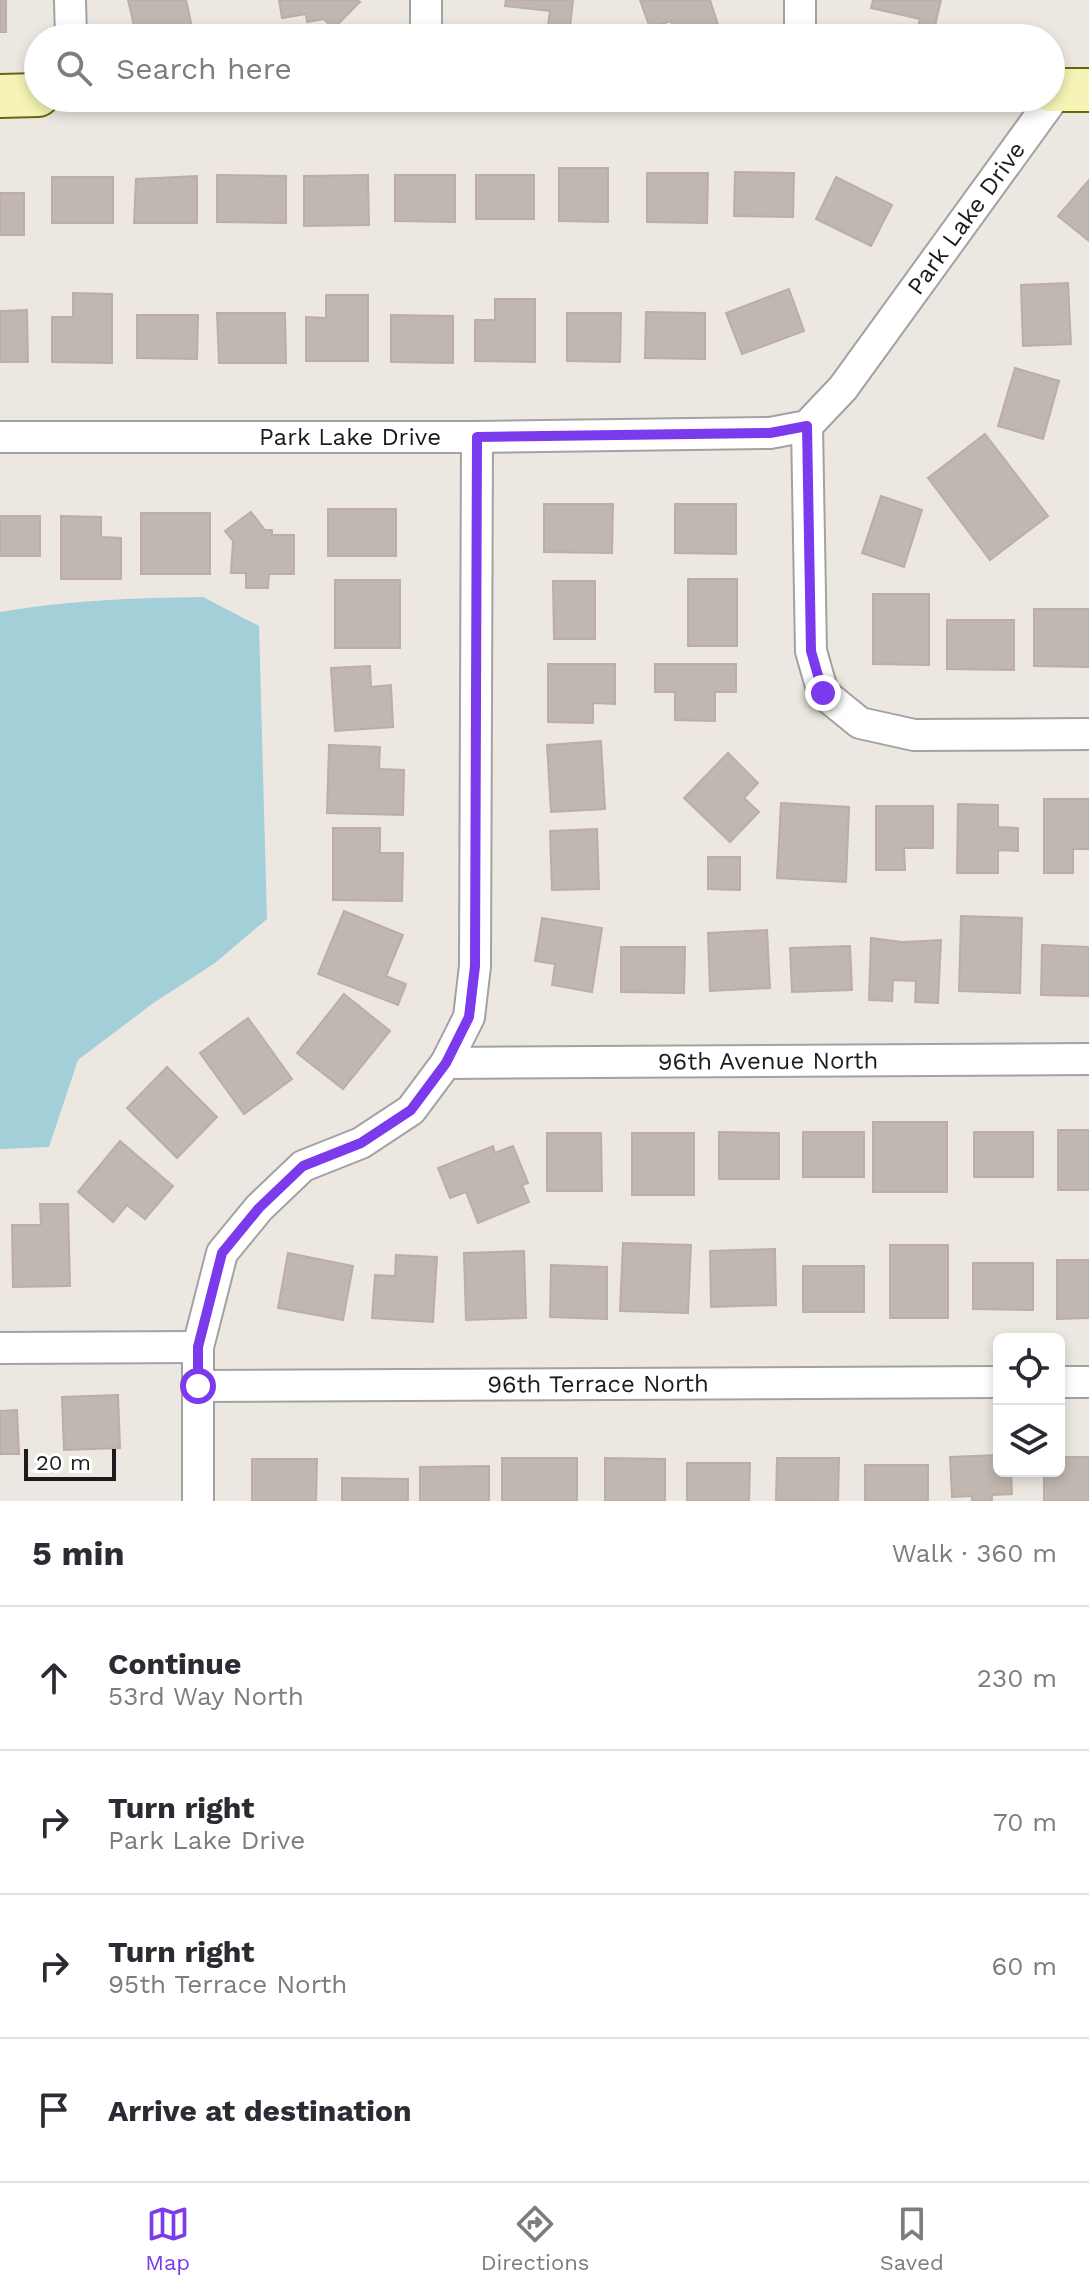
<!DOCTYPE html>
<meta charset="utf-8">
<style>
body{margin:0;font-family:"Work Sans",sans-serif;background:#f7f7f7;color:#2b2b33}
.controls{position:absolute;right:24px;bottom:24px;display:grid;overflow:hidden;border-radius:12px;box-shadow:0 4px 12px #0003}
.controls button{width:72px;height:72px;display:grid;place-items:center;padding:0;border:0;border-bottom:2px solid #e1e1e2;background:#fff;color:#2b2b33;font:40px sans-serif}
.scale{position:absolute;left:24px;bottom:20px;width:92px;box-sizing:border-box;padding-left:8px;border:4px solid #1b1b1b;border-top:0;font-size:22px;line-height:28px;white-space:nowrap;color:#1b1b1b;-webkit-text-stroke:6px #fff;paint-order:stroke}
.stop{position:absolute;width:24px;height:24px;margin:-18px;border:6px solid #7c3aed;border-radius:50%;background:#fff}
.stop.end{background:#7c3aed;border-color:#fff;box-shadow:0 2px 8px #0008}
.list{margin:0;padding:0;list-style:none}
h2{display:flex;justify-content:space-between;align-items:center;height:104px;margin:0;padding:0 32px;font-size:34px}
h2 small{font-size:26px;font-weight:400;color:#7c7c81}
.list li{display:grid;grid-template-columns:52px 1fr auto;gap:24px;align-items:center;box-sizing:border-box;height:144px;padding:0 32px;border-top:2px solid #e1e1e2}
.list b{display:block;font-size:30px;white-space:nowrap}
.list p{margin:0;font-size:26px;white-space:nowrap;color:#7c7c81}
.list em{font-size:26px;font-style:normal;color:#7c7c81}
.icon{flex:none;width:44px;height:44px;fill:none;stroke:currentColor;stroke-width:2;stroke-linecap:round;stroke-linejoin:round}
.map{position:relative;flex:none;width:1089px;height:1501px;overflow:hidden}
.search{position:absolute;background:#fff;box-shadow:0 4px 12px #0003;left:24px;right:24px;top:24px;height:88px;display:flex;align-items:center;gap:20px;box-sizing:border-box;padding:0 28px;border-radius:44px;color:#7c7c81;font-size:30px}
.sheet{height:680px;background:#fff}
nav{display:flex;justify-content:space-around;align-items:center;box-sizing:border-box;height:112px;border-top:2px solid #e1e1e2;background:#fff;font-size:22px;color:#7c7c81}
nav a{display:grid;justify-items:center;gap:4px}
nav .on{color:#7c3aed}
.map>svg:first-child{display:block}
</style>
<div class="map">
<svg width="1089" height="1501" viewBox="0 0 1089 1501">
<rect width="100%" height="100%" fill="#ece8e1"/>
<!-- water -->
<path fill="#a3cfd8" d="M 203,597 L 259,626 L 267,919 L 215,963 L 152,1004 L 78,1060 L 49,1147 L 0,1149 L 0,612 C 69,600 133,598 203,597 Z"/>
<!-- building -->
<g fill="#c0b7b1" stroke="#bdada4" stroke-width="2">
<rect x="0" y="0" width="6" height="32"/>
<path d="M 128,0 L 186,0 L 192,27 L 137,38 Z"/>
<path d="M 279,0 L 357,0 L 360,2 L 333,29 L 324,19 L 307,22 L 306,14 L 282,18 Z"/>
<path d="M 506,0 L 573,0 L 569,36 L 547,33 L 550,11 L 505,6 Z"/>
<path d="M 640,0 L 710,0 L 719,28 L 691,38 L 676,38 L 671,21 L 650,28 Z"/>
<path d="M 873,0 L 941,0 L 933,34 L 917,31 L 920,19 L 871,8 Z"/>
<path d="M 559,168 L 608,168 L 608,222 L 559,221 Z"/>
<path d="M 735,172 L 794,173 L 793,217 L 734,216 Z"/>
<path d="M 647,173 L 708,173 L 707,223 L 647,222 Z"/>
<path d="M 217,175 L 286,176 L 286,223 L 217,222 Z"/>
<path d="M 368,175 L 369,225 L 304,226 L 304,176 Z"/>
<path d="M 395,175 L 455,175 L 455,222 L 395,221 Z"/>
<rect x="476" y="175" width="58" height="44"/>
<path d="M 197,176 L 197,223 L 134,223 L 136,179 Z"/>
<rect x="52" y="177" width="61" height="46"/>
<path d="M 836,177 L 892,205 L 871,246 L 816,219 Z"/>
<path d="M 1089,180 L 1089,241 L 1058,216 Z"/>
<rect x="0" y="193" width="24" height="42"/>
<path d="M 1068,283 L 1071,344 L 1023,346 L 1021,285 Z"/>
<path d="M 789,289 L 804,331 L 742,354 L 726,313 Z"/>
<path d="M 73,293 L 112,294 L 112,363 L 52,362 L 52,317 L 73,317 Z"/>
<path d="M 326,295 L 368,295 L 368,361 L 306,361 L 306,317 L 326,318 Z"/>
<path d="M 495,299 L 535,299 L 535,362 L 475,361 L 475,320 L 495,320 Z"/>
<path d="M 27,310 L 28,362 L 0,362 L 0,311 Z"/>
<path d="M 646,312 L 705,313 L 705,359 L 645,358 Z"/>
<path d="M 217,313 L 285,313 L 286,363 L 219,363 Z"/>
<path d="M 567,313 L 621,313 L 620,362 L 567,361 Z"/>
<path d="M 137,315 L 198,315 L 197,359 L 137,358 Z"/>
<path d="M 391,315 L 453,316 L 453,363 L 391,362 Z"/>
<path d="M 1015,368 L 1059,381 L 1043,439 L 998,426 Z"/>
<path d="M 985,434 L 1048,516 L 990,560 L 928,478 Z"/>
<path d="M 881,496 L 922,510 L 904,567 L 862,553 Z"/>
<path d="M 544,504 L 613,504 L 612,553 L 544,552 Z"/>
<path d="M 675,504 L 736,504 L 736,554 L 675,553 Z"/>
<rect x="328" y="509" width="68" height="47"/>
<path d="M 251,512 L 265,530 L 272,530 L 272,535 L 294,535 L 294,574 L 269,574 L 268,588 L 246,588 L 246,573 L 231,573 L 233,541 L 225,531 Z"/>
<rect x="141" y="513" width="69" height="61"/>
<rect x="0" y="516" width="40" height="40"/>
<path d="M 61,516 L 101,517 L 101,537 L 121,538 L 121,579 L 61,579 Z"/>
<rect x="688" y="579" width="49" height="67"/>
<rect x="335" y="580" width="65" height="68"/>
<path d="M 553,581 L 595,581 L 595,639 L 554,639 Z"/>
<path d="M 873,594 L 929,594 L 929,665 L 873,664 Z"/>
<path d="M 1034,609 L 1089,609 L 1089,667 L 1034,666 Z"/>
<path d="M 947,620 L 1014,620 L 1014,670 L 947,669 Z"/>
<path d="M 548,664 L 615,664 L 615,704 L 593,703 L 593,723 L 548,722 Z"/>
<path d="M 655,664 L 736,664 L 736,692 L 715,692 L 715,721 L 675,720 L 675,692 L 655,692 Z"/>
<path d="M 370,666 L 371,687 L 391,685 L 393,727 L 335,731 L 331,668 Z"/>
<path d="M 601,741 L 605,809 L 551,812 L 547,745 Z"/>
<path d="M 329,745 L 380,747 L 379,769 L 404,770 L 403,815 L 327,813 Z"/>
<path d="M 728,753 L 758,783 L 744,798 L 759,812 L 730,842 L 684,798 Z"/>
<path d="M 1044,799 L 1089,799 L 1089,849 L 1073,849 L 1073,873 L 1044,873 Z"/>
<path d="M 781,803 L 849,807 L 846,882 L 777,878 Z"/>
<path d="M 958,804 L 998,805 L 998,827 L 1018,828 L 1018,851 L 998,850 L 998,873 L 957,873 Z"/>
<path d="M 876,806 L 933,806 L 933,848 L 904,848 L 905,870 L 876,870 Z"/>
<path d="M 333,828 L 380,828 L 380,853 L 403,853 L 402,901 L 333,900 Z"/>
<path d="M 597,829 L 599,889 L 552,890 L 550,831 Z"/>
<path d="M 708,857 L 740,857 L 740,890 L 708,889 Z"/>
<path d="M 344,911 L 403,935 L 386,976 L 406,984 L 398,1005 L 318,974 Z"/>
<path d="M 961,916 L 1022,918 L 1020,993 L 959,991 Z"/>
<path d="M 542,918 L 602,928 L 592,992 L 552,985 L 555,964 L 535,961 Z"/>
<path d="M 767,930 L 770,988 L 710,991 L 708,933 Z"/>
<path d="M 871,938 L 902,942 L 941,940 L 938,1003 L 915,1002 L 916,981 L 893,980 L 892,1001 L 869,1000 Z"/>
<path d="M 1042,945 L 1089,947 L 1089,996 L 1041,995 Z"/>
<path d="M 850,946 L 852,990 L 792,992 L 790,948 Z"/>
<path d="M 621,947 L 685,947 L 684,993 L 621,992 Z"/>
<path d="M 344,994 L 390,1031 L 343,1089 L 297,1053 Z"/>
<path d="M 248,1018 L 292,1079 L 244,1114 L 200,1053 Z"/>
<path d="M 167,1067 L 217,1117 L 177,1158 L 127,1108 Z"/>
<rect x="873" y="1122" width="74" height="70"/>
<rect x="1058" y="1130" width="31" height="60"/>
<path d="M 719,1132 L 779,1133 L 779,1179 L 719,1179 Z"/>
<rect x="803" y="1132" width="61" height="45"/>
<rect x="974" y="1132" width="59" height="45"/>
<path d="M 547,1133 L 601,1133 L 602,1191 L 547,1191 Z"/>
<rect x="632" y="1133" width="62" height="62"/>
<path d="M 120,1141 L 173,1186 L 145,1219 L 127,1205 L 113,1222 L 78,1192 Z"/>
<path d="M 493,1146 L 495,1153 L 513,1146 L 528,1183 L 522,1185 L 529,1202 L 478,1223 L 466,1192 L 450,1198 L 438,1168 Z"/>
<path d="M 40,1204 L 68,1204 L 70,1286 L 13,1287 L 12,1225 L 41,1225 Z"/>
<path d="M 623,1243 L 691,1245 L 688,1313 L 620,1311 Z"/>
<rect x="890" y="1245" width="58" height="73"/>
<path d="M 775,1249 L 776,1305 L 711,1307 L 710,1251 Z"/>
<path d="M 524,1251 L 526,1318 L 466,1320 L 464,1253 Z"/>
<path d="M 288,1253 L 353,1266 L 343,1320 L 278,1308 Z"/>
<path d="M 396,1255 L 437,1257 L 433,1322 L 372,1318 L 375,1275 L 395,1276 Z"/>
<path d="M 1057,1260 L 1089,1260 L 1089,1318 L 1057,1319 Z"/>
<path d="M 973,1263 L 1033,1263 L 1033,1310 L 973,1309 Z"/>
<path d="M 551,1265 L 607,1267 L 607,1319 L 550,1317 Z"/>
<rect x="803" y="1266" width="61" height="46"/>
<path d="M 118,1395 L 120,1448 L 64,1450 L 62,1397 Z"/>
<path d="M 17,1410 L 19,1454 L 0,1454 L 0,1411 Z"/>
<path d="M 999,1455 L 999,1471 L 1011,1471 L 1012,1494 L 992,1495 L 992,1501 L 972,1501 L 972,1496 L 952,1497 L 950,1457 Z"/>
<path d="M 1059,1457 L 1089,1457 L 1089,1501 L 1044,1501 L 1044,1471 L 1059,1471 Z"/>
<rect x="502" y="1458" width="75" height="43"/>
<path d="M 605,1458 L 665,1459 L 665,1501 L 605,1501 Z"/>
<path d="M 777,1458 L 839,1458 L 838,1501 L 776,1500 Z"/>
<path d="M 252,1459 L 317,1459 L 316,1501 L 252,1501 Z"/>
<path d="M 687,1463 L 750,1463 L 749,1501 L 687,1501 Z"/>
<rect x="865" y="1465" width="63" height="36"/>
<path d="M 489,1466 L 489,1501 L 420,1501 L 420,1467 Z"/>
<path d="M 342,1478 L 408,1479 L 408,1501 L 342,1501 Z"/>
</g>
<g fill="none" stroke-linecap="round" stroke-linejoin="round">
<defs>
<g id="street">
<path d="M 70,0 L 71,38"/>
<path d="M 426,0 L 426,38"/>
<path d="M 800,0 L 800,38"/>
<path d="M 807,426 L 811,651 L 823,693 L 860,723 L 914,735 L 1089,734"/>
<path id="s1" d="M 0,437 L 477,437 L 770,433 L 807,426 L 843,388 L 1059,90"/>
<path id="s2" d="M 446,1063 L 1089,1059"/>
<path d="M 0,1348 L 198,1347"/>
<path d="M 1059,1382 L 1089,1382"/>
<path id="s3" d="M 198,1386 L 999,1382"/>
<path d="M 198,1501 L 198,1347 L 222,1253 L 259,1208 L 303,1166 L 361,1143 L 411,1110 L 446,1063 L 469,1017 L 475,966 L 477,437"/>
</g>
<g id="secondary">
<path d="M 1051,90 L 1089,90"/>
<path d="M 0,96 L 38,95"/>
</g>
</defs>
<!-- street casing -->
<use href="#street" stroke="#a2a2a2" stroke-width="34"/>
<!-- secondary casing -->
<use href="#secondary" stroke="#65690a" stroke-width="46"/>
<!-- street -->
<use href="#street" stroke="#fff" stroke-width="30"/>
<!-- secondary -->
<use href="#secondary" stroke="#f5f4b6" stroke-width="42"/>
</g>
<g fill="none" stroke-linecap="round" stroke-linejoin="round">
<!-- route -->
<path stroke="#7c3aed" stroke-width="10" d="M 198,1386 L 198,1347 L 222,1253 L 259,1208 L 303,1166 L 361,1143 L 411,1110 L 446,1063 L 469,1017 L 475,966 L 477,437 L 770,433 L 807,426 L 811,651 L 823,693"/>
</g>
<g text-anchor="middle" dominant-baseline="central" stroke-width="6" stroke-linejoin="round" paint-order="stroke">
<!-- street labels -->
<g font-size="24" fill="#1b1b1b" stroke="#fff">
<text stroke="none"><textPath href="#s1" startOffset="1070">Park Lake Drive</textPath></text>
<text stroke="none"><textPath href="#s1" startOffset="350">Park Lake Drive</textPath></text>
<text stroke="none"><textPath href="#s2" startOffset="322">96th Avenue North</textPath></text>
<text stroke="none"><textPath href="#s3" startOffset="400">96th Terrace North</textPath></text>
</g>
</g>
</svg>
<div class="controls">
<button><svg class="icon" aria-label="locate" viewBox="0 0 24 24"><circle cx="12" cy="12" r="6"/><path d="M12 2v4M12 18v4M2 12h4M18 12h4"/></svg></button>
<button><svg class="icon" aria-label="layers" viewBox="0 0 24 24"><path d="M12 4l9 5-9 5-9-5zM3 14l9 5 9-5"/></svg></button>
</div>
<div class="scale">20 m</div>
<div class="stop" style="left:198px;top:1386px"></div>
<div class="stop end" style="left:823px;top:693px"></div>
<div class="search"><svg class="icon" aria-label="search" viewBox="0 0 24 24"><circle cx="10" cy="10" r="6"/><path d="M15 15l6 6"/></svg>Search here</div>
</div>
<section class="sheet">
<h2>5 min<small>Walk · 360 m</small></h2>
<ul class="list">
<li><svg class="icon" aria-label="ahead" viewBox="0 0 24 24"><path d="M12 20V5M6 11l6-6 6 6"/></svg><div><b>Continue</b><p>53rd Way North</p></div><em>230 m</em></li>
<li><svg class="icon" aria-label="right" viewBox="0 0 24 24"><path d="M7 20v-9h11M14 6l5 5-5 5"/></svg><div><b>Turn right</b><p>Park Lake Drive</p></div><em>70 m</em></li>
<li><svg class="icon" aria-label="right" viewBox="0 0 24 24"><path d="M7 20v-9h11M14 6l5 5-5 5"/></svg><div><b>Turn right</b><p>95th Terrace North</p></div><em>60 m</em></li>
<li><svg class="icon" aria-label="arrive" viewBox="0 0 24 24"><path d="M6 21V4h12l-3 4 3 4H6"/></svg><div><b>Arrive at destination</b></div></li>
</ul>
</section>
<nav>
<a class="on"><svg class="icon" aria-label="map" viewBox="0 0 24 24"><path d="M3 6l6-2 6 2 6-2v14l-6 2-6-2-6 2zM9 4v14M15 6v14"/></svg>Map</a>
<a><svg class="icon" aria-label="directions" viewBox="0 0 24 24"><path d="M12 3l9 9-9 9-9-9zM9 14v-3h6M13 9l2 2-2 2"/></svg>Directions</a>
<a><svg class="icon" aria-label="saved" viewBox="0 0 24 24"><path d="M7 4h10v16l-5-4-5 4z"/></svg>Saved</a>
</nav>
